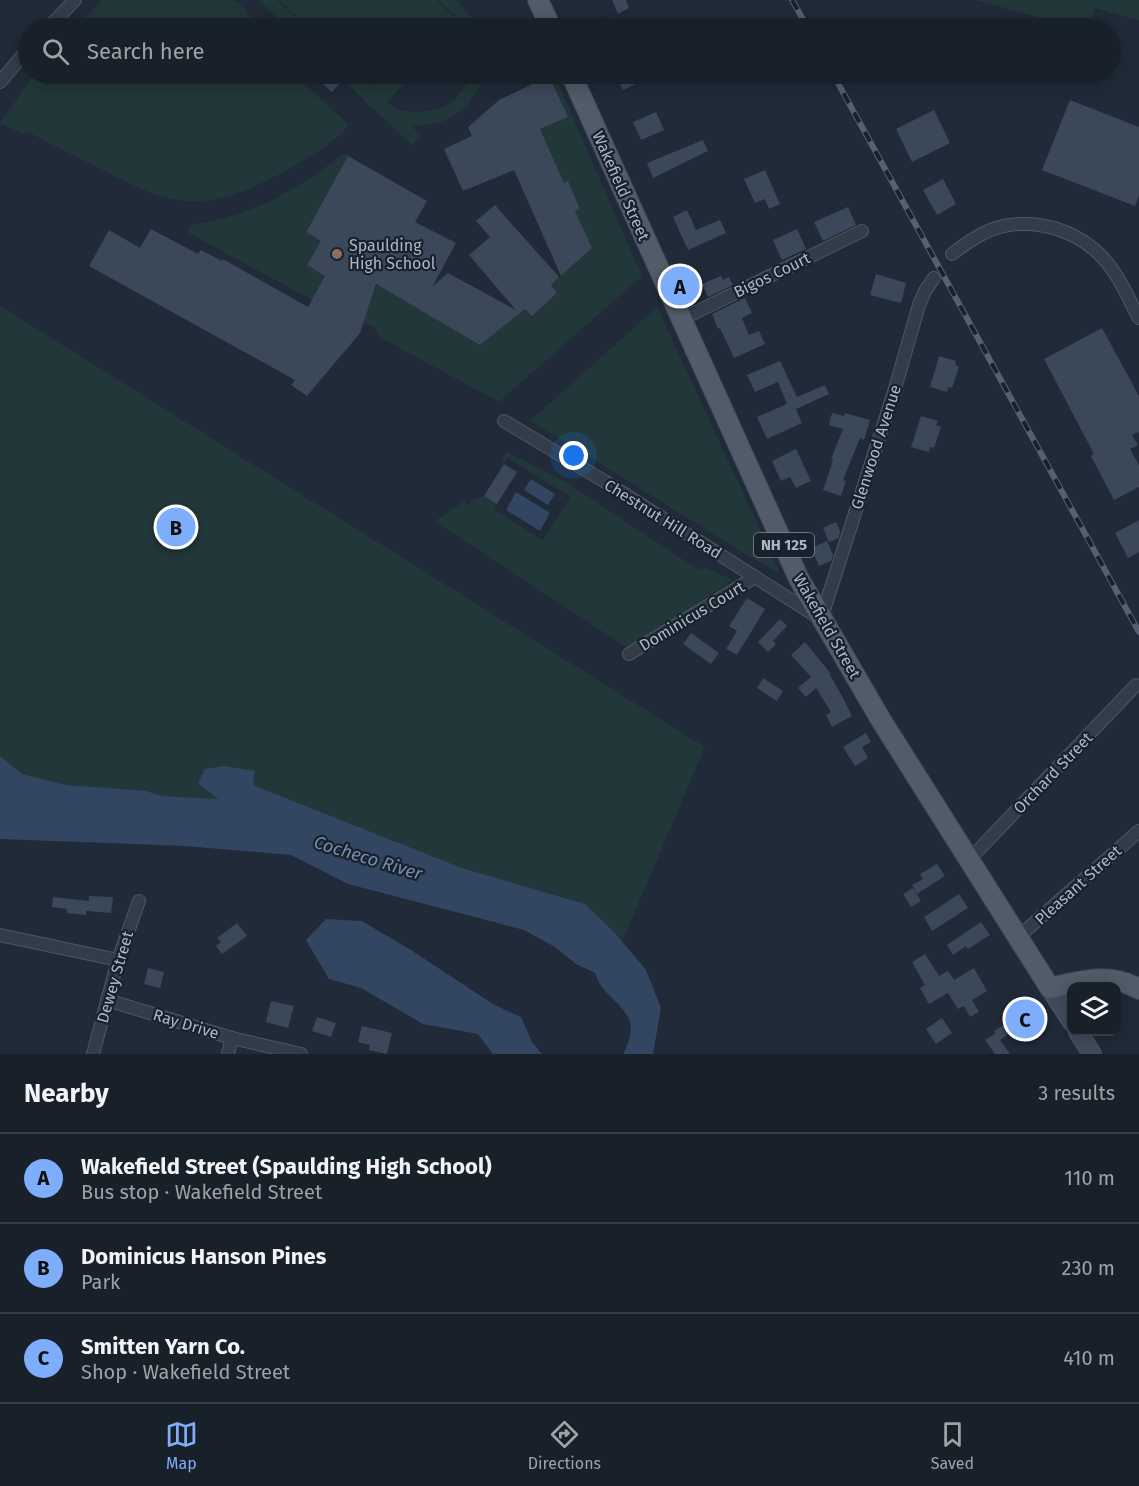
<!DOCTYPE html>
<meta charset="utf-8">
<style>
body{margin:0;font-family:"Fira Sans",sans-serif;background:#212832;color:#f1f3f6}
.controls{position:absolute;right:18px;bottom:18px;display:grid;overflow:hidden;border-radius:12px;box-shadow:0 3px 15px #0003}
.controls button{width:54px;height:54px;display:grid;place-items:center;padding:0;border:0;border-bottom:2px solid #363e47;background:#18202a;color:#f1f3f6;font:30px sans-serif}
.you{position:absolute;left:574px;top:456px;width:21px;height:21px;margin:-15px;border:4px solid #fff;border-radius:50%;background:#1a73e8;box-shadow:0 0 0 9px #1a73e833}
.badge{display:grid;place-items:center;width:39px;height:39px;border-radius:50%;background:#7dadfb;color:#111;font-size:20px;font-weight:700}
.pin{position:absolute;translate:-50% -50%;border:3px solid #fff;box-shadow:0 2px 6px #0006}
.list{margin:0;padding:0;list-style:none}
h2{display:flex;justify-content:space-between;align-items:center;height:78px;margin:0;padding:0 24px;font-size:26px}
h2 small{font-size:20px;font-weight:400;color:#9fa3a8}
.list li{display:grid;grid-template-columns:39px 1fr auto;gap:18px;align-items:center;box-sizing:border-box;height:90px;padding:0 24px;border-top:2px solid #363e47}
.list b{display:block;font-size:22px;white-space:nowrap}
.list p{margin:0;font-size:20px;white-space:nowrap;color:#9fa3a8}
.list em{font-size:20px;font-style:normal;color:#9fa3a8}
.icon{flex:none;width:33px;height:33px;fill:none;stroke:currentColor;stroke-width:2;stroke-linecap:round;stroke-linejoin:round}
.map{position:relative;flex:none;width:1139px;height:1054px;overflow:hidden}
.search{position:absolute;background:#18202a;box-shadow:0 3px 15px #0003;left:18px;right:18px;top:18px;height:66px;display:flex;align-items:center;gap:15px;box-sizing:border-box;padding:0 21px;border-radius:33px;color:#9fa3a8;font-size:22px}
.sheet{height:348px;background:#18202a}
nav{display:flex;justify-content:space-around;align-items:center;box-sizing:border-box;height:84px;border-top:2px solid #363e47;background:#18202a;font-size:16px;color:#9fa3a8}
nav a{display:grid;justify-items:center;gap:3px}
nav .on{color:#7dadfb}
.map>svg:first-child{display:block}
</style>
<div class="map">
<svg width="1139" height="1054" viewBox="0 0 1139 1054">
<rect width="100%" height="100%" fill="#202a38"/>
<!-- green -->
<g fill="#223739">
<path d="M 102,0 L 233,0 L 246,9 L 254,24 L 249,27 L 250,28 L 75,28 Z"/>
<path d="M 258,0 L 277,0 L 307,28 L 288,28 Z"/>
<path d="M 279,0 L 436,0 L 462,24 L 457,28 L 309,28 Z"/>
<path d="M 438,0 L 455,0 L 465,9 L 478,28 L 467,28 L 462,22 Z"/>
<path d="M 976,0 L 1139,0 L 1139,20 L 1094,8 L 1092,28 L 1075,28 Z"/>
<path d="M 34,74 L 294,74 L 349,125 C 333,145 308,157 287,170 C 255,188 217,206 179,200 C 151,196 124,181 99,168 C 75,156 50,144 26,131 L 23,134 L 0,123 Z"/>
<path d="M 336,74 L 355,74 L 376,93 L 356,74 L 414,74 L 387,102 C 396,110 406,112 418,112 C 448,111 459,99 472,74 L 484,74 C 473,110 448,127 410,125 L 422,136 L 412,145 Z"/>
<path d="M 554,74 L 642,276 L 499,402 L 381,338 L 374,327 L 363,322 L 377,284 L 480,345 L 525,309 L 532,316 L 557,293 L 551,285 L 592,249 L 575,211 L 580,208 L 568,182 L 564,183 L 540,129 L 568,117 L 549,76 Z"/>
<path d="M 343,154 L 348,156 L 306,231 L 321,241 L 307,265 L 325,276 L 312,300 L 187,232 L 190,225 C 251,216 295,192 343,154 Z"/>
<path d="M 0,306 L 705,747 L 622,942 L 585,904 L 462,868 L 252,785 L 255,772 L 219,799 L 162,796 L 146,791 L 67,785 L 22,774 L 0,756 Z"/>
<path d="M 657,307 L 779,571 L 776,572 C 693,523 613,470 530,421 Z"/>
<path d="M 507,452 L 571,485 L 699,570 L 704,567 L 733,580 L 629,649 L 435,521 L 464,501 L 469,505 L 474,499 L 484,496 L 497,504 L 494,510 L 543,540 L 570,497 L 508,458 L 504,464 L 501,462 Z"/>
</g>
<!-- water -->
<g fill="#324561">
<path d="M 531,479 L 555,494 L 548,505 L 524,490 Z"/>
<path d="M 516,492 L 550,513 L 540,531 L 506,510 Z"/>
<path d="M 0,756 L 22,774 L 67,785 L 146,791 L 162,796 L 218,799 L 198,783 L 205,769 L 224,766 L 255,771 L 253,785 L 462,868 L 585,904 L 615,933 L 646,970 L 661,1008 L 653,1054 L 623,1054 C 648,1008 605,1006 595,973 L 576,964 L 555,947 L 524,930 L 348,884 L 291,855 L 185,846 L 0,839 Z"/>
<path d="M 326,919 L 362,921 L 411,950 L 493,1004 L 521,1017 L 532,1042 L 542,1054 L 493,1054 L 478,1034 L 423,1024 L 361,988 L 329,979 L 306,940 Z"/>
</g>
<!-- building -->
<g fill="#3b4859">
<path d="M 612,0 L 626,0 L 629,8 L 618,14 Z"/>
<path d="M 610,17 L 615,28 L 585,28 Z"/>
<path d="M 273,18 L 285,28 L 263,28 Z"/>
<path d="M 311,74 L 335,74 L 342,81 L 332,92 Z"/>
<path d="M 615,74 L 634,74 L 638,83 L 623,90 Z"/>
<path d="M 549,76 L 568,117 L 540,129 L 564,183 L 568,181 L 580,209 L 575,211 L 592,248 L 561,276 L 514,170 L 463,191 L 444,149 L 472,136 L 468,127 L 499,100 Z"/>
<path d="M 1070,100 L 1139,127 L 1139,196 L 1135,206 L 1042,170 Z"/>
<path d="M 934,110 L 950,143 L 912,162 L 896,129 Z"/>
<path d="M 656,112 L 664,130 L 641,140 L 633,122 Z"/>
<path d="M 703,140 L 708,151 L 653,178 L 647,163 Z"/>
<path d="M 348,156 L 427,201 L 415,222 L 456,243 L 432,287 L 448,273 L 516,310 L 469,255 L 490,237 L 476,221 L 495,205 L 559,277 L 551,285 L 557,293 L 532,316 L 525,309 L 480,345 L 376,284 L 360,333 L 307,396 L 291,385 L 295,380 L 89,266 L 109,230 L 140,248 L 151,229 L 198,254 L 201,250 L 222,261 L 223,259 L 308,307 L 325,276 L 307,265 L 321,241 L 306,232 Z"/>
<path d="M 765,170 L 780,204 L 769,209 L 765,199 L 755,203 L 744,179 Z"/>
<path d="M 943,179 L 956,204 L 937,215 L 923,190 Z"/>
<path d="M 848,207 L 856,225 L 823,241 L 814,222 Z"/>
<path d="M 687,210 L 696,230 L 720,220 L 726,233 L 688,250 L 673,217 Z"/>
<path d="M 797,229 L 806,249 L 782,260 L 773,240 Z"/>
<path d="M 876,274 L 906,283 L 901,303 L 870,295 Z"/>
<path d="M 721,276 L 723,280 L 729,277 L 733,285 L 708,297 L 702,284 Z"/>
<path d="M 745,298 L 752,313 L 742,318 L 749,335 L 759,331 L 765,344 L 734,358 L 720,328 L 718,329 L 712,314 Z"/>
<path d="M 1102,328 L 1139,396 L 1139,432 L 1132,435 L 1138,445 L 1130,449 L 1139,465 L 1139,487 L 1114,500 L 1091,456 L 1094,454 L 1044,359 Z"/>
<path d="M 939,356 L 956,361 L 955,365 L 959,367 L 952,388 L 948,387 L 947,392 L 930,387 Z"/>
<path d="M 780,361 L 797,397 L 825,385 L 829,394 L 796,409 L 802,423 L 767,439 L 757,417 L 787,404 L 778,382 L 755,392 L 747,375 Z"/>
<path d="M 832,413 L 844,416 L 845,413 L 870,420 L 864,440 L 860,438 L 843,480 L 846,481 L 841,496 L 823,490 L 833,460 L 831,459 L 843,429 L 829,425 Z"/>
<path d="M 921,416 L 938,421 L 936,425 L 941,427 L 934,448 L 930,447 L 929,452 L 911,447 Z"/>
<path d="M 796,449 L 811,481 L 796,488 L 790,477 L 781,481 L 772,461 Z"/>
<path d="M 504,464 L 517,472 L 497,504 L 484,496 Z"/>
<path d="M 1139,520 L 1139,552 L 1128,558 L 1115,533 Z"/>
<path d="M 836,522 L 840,531 L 839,538 L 829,542 L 823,528 Z"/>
<path d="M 827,541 L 833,555 L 831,561 L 819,566 L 811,548 Z"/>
<path d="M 747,598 L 765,609 L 737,655 L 726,649 L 737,631 L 729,626 Z"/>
<path d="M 780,619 L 787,626 L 773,641 L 776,644 L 768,652 L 758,642 Z"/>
<path d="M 691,633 L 719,653 L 711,664 L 683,644 Z"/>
<path d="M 805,642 L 831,674 L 830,675 L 842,696 L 852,716 L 832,727 L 826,715 L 831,712 L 816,688 L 806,697 L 798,688 L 811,677 L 791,655 Z"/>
<path d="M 763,678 L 783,691 L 777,701 L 757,688 Z"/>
<path d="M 866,733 L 871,742 L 862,747 L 868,758 L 855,766 L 843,747 Z"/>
<path d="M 937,864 L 945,876 L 917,894 L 912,885 L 923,879 L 920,874 Z"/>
<path d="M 913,888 L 921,901 L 911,907 L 903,894 Z"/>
<path d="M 959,894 L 968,908 L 932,931 L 924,917 Z"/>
<path d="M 89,896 L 113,897 L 111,913 L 86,911 L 86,915 L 67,913 L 67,909 L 52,907 L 53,897 L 89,901 Z"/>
<path d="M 981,922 L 990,935 L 968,949 L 966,946 L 953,955 L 947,945 Z"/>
<path d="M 237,923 L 247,936 L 222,954 L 216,946 L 221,942 L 217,938 Z"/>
<path d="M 925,954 L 939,976 L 948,971 L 954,980 L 974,968 L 987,991 L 972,1000 L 979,1012 L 970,1017 L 964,1006 L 958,1009 L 948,993 L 929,1004 L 920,988 L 925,985 L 912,962 Z"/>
<path d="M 148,968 L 164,972 L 160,988 L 144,984 Z"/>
<path d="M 271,1001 L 294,1006 L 288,1028 L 266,1022 Z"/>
<path d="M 1027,1010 L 1034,1022 L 1019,1031 L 1017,1028 L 1000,1040 L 1010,1054 L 995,1054 L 985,1040 L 995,1034 L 994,1031 Z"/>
<path d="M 317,1017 L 336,1023 L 331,1037 L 312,1031 Z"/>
<path d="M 942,1018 L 952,1033 L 936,1044 L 926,1029 Z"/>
<path d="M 362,1026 L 392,1033 L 387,1054 L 369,1050 L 370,1045 L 358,1042 Z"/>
</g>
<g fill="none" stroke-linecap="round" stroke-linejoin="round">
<defs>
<g id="street">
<path d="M 48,28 L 75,0"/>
<path d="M 0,82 L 28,49"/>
<path d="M 952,254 C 965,244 980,233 996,228 C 1034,217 1076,229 1103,258 C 1119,275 1128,298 1139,318"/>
<path d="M 682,319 L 862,231"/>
<path d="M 504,421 L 604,481 L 821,619 L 894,392 L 919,305 L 925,291 L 934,278"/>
<path d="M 629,654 L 755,577"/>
<path d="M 968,861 L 1136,685"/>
<path d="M 0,935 L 118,960"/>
<path d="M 1017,938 L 1139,831"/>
<path d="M 107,1000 L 232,1038 L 301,1054"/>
<path d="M 93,1054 L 118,960 L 139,901"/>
<path d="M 228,1054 L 232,1038"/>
</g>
<g id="secondary">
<path d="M 1050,988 L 1072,1022"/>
<path d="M 1078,1032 L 1092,1054"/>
</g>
<g id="primary">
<path d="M 538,0 L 551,28"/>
<path d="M 571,74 L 799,579 L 881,720 L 1050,988 C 1081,981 1109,972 1139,989"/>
</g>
</defs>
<!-- street casing -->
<use href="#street" stroke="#4e5764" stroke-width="14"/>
<!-- secondary casing -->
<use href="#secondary" stroke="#4e5764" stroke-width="20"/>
<!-- primary casing -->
<use href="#primary" stroke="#3d4552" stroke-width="22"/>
<!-- street -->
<use href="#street" stroke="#333c49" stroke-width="12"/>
<!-- secondary -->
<use href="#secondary" stroke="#414b5c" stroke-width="18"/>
<!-- primary -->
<use href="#primary" stroke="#515b69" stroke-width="20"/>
<defs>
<g id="rail">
<path d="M 792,0 L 808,28"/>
<path d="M 833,74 L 1139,632"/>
</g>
</defs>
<!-- rail casing -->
<use href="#rail" stroke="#556070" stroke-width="6"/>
<!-- rail -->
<use href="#rail" stroke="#19212d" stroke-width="4" stroke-dasharray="11" stroke-linecap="butt"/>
</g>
<!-- markers -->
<circle fill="#8d6e63" stroke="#19212d" stroke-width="2" cx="337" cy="254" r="6"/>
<g text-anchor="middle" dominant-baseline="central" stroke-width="4.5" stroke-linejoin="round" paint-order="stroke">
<!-- shield labels -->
<rect fill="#19212d" stroke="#818a98" stroke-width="1.5" x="754" y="533" width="60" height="24" rx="4.5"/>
<g font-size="15" font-weight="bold" fill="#adb7c6">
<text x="784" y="545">NH 125</text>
</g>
<!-- street labels -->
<g font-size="16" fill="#adb7c6" stroke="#19212d">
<text transform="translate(621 186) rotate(66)">Wakefield Street</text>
<text transform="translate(772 275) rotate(-26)">Bigos Court</text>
<text transform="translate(876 447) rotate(-72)">Glenwood Avenue</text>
<text transform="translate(663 519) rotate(32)">Chestnut Hill Road</text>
<text transform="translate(692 616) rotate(-31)">Dominicus Court</text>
<text transform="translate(827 626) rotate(60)">Wakefield Street</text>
<text transform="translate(1053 773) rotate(-46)">Orchard Street</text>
<text transform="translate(1078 885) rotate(-42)">Pleasant Street</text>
<text transform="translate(115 977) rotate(-74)">Dewey Street</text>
<text transform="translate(186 1024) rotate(17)">Ray Drive</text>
</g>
<!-- poi labels -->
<g font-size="16" fill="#adb7c6" stroke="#19212d" text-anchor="start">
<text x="349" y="245">Spaulding<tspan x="349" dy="18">High School</tspan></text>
</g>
<!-- water labels -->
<g font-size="18" font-style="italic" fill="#748eaf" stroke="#19212d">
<text transform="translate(368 858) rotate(17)">Cocheco River</text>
</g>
</g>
</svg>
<div class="controls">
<button><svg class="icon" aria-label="layers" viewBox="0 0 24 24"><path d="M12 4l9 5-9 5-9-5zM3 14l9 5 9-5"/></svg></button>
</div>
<div class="you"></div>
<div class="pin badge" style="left:680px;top:286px">A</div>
<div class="pin badge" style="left:176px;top:527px">B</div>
<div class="pin badge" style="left:1025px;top:1019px">C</div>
<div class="search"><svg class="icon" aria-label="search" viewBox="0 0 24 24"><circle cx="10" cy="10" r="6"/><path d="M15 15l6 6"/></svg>Search here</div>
</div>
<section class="sheet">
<h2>Nearby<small>3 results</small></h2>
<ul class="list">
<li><span class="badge">A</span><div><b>Wakefield Street (Spaulding High School)</b><p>Bus stop · Wakefield Street</p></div><em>110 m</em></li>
<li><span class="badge">B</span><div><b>Dominicus Hanson Pines</b><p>Park</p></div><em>230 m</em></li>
<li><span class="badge">C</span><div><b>Smitten Yarn Co.</b><p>Shop · Wakefield Street</p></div><em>410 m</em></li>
</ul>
</section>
<nav>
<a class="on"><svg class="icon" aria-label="map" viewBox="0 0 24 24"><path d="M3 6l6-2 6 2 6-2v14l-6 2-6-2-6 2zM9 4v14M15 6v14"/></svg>Map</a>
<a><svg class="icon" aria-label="directions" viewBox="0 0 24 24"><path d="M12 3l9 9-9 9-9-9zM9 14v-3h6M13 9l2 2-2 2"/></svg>Directions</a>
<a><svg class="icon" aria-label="saved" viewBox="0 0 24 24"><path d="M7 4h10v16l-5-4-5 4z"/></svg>Saved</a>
</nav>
